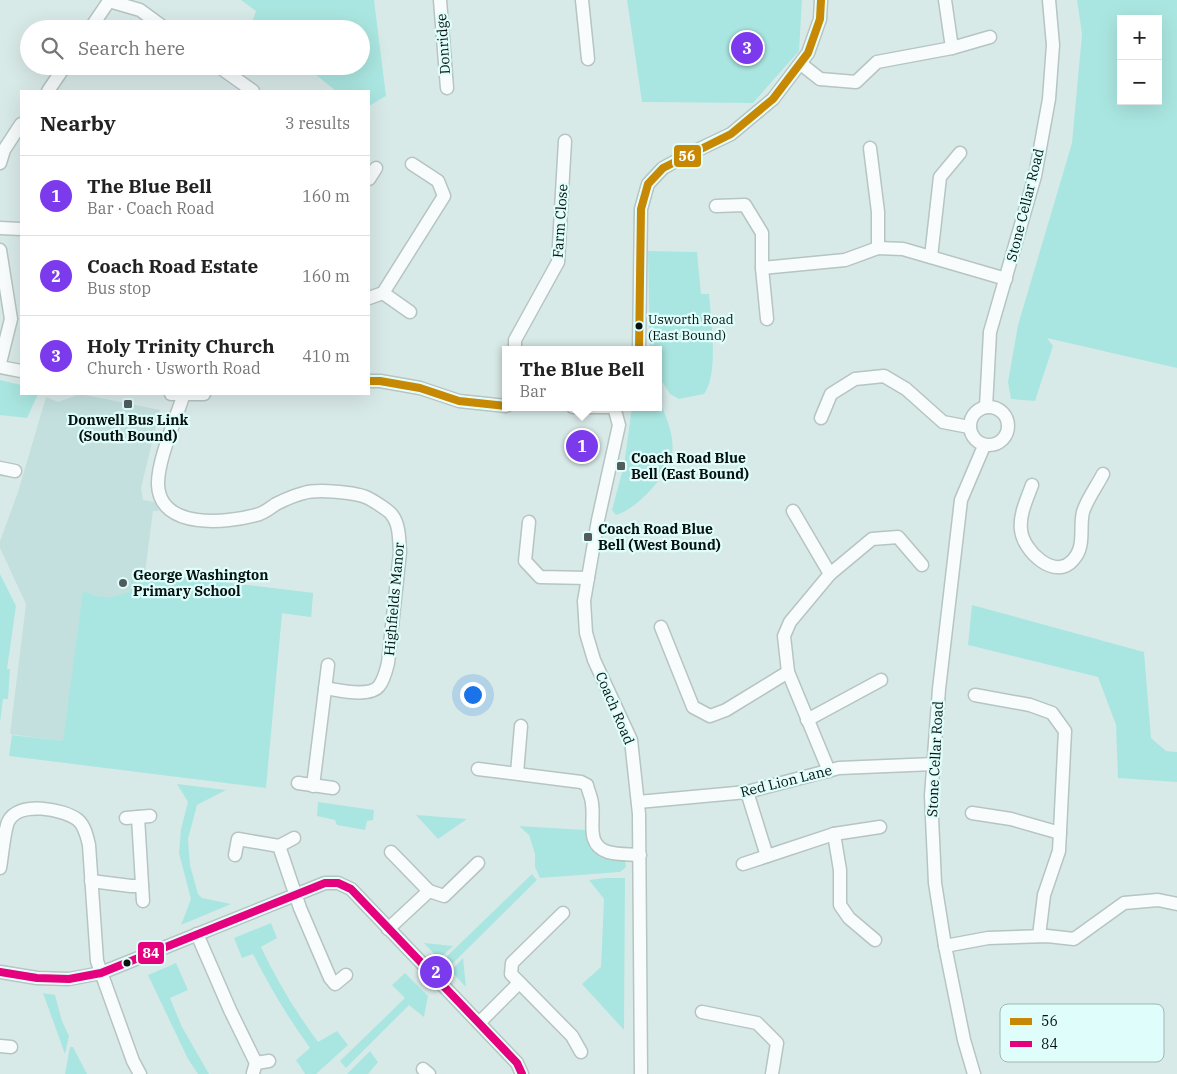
<!DOCTYPE html>
<meta charset="utf-8">
<style>
body{margin:0;font-family:"IBM Plex Serif",serif;background:#f6f6f6;color:#222}
.controls{position:absolute;right:15px;top:15px;display:grid;overflow:hidden;border-radius:0px;box-shadow:0 5px 20px #0002}
.controls button{width:45px;height:45px;display:grid;place-items:center;padding:0;border:0;border-bottom:1px solid #e0e0e0;background:#fff;color:#222;font:25px sans-serif}
.you{position:absolute;left:472px;top:694px;width:18px;height:18px;margin:-12px;border:4px solid #fff;border-radius:50%;background:#1a73e8;box-shadow:0 0 0 8px #1a73e833}
.badge{display:grid;place-items:center;width:32px;height:32px;border-radius:50%;background:#7c3aed;color:#fff;font-size:16px;font-weight:700}
.pin{position:absolute;translate:-50% -50%;border:2px solid #fff;box-shadow:0 1px 5px #0006}
.popup{position:absolute;left:502px;top:346px;width:160px;height:65px;box-sizing:border-box;display:grid;place-content:center;border-radius:0px;background:#fff;filter:drop-shadow(0 1px 4px #0005);font-size:16px;white-space:nowrap;color:#767676}
.popup b{font-size:19px;color:#222}
.popup::after{content:'';position:absolute;left:50%;top:100%;margin-left:-10px;border:10px solid transparent;border-top-color:#fff}
.list{margin:0;padding:0;list-style:none}
h2{display:flex;justify-content:space-between;align-items:center;height:65px;margin:0;padding:0 20px;font-size:21px}
h2 small{font-size:16px;font-weight:400;color:#767676}
.list li{display:grid;grid-template-columns:32px 1fr auto;gap:15px;align-items:center;box-sizing:border-box;height:80px;padding:0 20px;border-top:1px solid #e0e0e0}
.list b{display:block;font-size:19px;white-space:nowrap}
.list p{margin:0;font-size:16px;white-space:nowrap;color:#767676}
.list em{font-size:16px;font-style:normal;color:#767676}
.icon{flex:none;width:28px;height:28px;fill:none;stroke:currentColor;stroke-width:2;stroke-linecap:round;stroke-linejoin:round}
.map{position:relative;flex:none;width:1177px;height:1074px;overflow:hidden}
.search{position:absolute;background:#fff;box-shadow:0 5px 20px #0002;left:20px;top:20px;width:350px;height:55px;display:flex;align-items:center;gap:12px;box-sizing:border-box;padding:0 18px;border-radius:28px;color:#767676;font-size:19px}
.panel{position:absolute;background:#fff;box-shadow:0 5px 20px #0002;left:20px;top:90px;width:350px;height:305px;border-radius:0px}
.map>svg:first-child{display:block}
</style>
<div class="map">
<svg width="1177" height="1074" viewBox="0 0 1177 1074">
<rect width="100%" height="100%" fill="#d8eae8"/>
<!-- built -->
<path fill="#c3e0de" d="M 80,394 L 160,410 L 141,488 L 143,500 L 155,502 L 159,511 L 153,511 L 145,573 L 313,593 L 311,617 L 282,613 L 267,770 L 10,734 L 26,604 L 0,548 L 0,541 L 18,492 L 46,397 L 58,402 Z"/>
<!-- green -->
<g fill="#aae6e1" fill-rule="evenodd">
<path d="M 241,0 L 374,0 L 386,96 L 369,106 L 369,91 L 336,91 L 305,66 L 361,66 L 361,29 L 256,29 L 251,25 L 256,11 Z"/>
<path d="M 627,0 L 802,0 L 799,51 L 753,103 L 642,102 Z"/>
<path d="M 1077,0 L 1177,0 L 1177,368 L 1047,338 L 1053,346 L 1035,401 L 1011,399 L 1008,382 L 1018,325 L 1072,143 L 1082,34 ZM 1121,19 L 1158,19 L 1158,101 L 1121,101 Z"/>
<path d="M 648,251 L 697,252 L 701,294 L 709,294 C 711,319 719,375 704,394 L 679,399 L 670,394 L 658,375 L 658,350 L 650,350 Z"/>
<path d="M 0,380 L 21,385 L 21,394 L 38,394 L 27,418 L 0,415 Z"/>
<path d="M 658,397 C 665,415 677,438 671,458 C 665,478 637,509 616,515 L 612,510 L 624,465 L 632,407 L 658,407 Z"/>
<path d="M 132,571 L 313,593 L 311,617 L 282,613 L 266,788 L 9,756 L 12,735 L 63,741 L 83,591 C 101,600 111,598 130,592 Z"/>
<path d="M 0,574 L 16,606 L 7,669 L 10,669 L 8,699 L 3,699 L 0,723 Z"/>
<path d="M 972,605 L 1144,652 L 1151,738 L 1166,751 L 1177,752 L 1177,782 L 1118,778 L 1116,725 L 1098,677 L 968,645 Z"/>
<path d="M 177,784 L 226,790 L 197,805 L 188,839 L 190,865 L 198,894 L 202,898 L 231,904 L 181,925 L 191,899 L 179,853 L 181,829 L 188,802 Z"/>
<path d="M 318,802 L 374,810 L 373,820 L 367,821 L 365,830 L 337,825 L 335,820 L 317,816 Z"/>
<path d="M 416,815 L 417,815 L 467,819 L 438,839 Z"/>
<path d="M 519,826 L 585,830 C 597,858 596,855 625,861 L 626,867 L 620,872 L 540,878 L 535,867 L 535,854 L 529,835 Z"/>
<path d="M 532,874 L 537,880 L 448,968 L 441,962 Z"/>
<path d="M 605,878 L 625,878 L 624,1030 L 582,984 L 601,967 L 604,899 L 589,880 Z"/>
<path d="M 271,923 L 277,938 L 261,947 C 277,981 296,1012 318,1042 L 337,1031 L 348,1045 L 316,1074 L 305,1074 L 296,1060 L 310,1048 C 288,1018 270,987 253,954 L 242,958 L 234,938 Z"/>
<path d="M 424,943 L 453,946 L 439,959 Z"/>
<path d="M 463,958 L 466,987 L 451,971 Z"/>
<path d="M 176,963 L 188,990 L 170,998 L 182,1027 L 209,1074 L 198,1074 L 188,1059 L 148,975 Z"/>
<path d="M 405,973 L 428,996 L 424,1017 L 409,1005 L 346,1068 L 340,1061 L 405,998 L 392,985 Z"/>
<path d="M 43,993 L 55,995 L 62,1021 L 69,1036 L 65,1054 Z"/>
<path d="M 70,1047 L 73,1047 L 87,1074 L 65,1074 Z"/>
<path d="M 370,1051 L 378,1062 L 368,1074 L 347,1074 Z"/>
</g>
<g fill="none" stroke-linecap="round" stroke-linejoin="round">
<defs>
<g id="minor">
<path d="M 440,0 L 447,88"/>
<path d="M 582,0 L 588,59"/>
<path d="M 945,0 L 952,48"/>
<path d="M 90,29 L 109,1 L 140,10 L 166,29"/>
<path d="M 801,64 L 820,79 L 856,82 L 877,62 L 952,48 L 990,37"/>
<path d="M 218,66 L 253,91"/>
<path d="M 48,91 L 65,66"/>
<path d="M 870,148 L 878,212 L 878,248"/>
<path d="M 0,163 L 4,150 L 21,124"/>
<path d="M 369,179 L 376,168"/>
<path d="M 716,206 L 745,205 L 762,233 L 762,268 L 767,319"/>
<path d="M 0,228 L 21,229"/>
<path d="M 0,250 L 11,319 L 0,363"/>
<path d="M 931,257 L 940,177 L 960,153"/>
<path d="M 762,268 L 845,260 L 878,248 L 903,249 L 1006,279"/>
<path d="M 383,293 L 410,312"/>
<path d="M 369,298 L 383,293 L 444,196 L 438,181 L 412,164"/>
<path d="M 515,350 L 515,340 L 558,262 L 565,141"/>
<path d="M 639,350 L 641,209 L 648,184 L 663,168 L 687,155 L 731,134 L 773,99 L 808,53 L 820,19 L 821,0"/>
<path d="M 0,367 L 21,371"/>
<path d="M 369,381 L 380,381 L 420,388 L 459,401 L 506,406"/>
<path d="M 171,394 L 204,394"/>
<path d="M 184,394 C 176,418 157,462 158,485 C 160,530 227,523 256,515 C 263,514 270,508 276,504 C 284,500 295,495 304,493 C 316,489 356,492 368,498 C 372,500 390,511 392,515 C 400,525 399,541 400,552 L 388,663 C 386,671 384,680 379,686 C 370,698 339,690 325,688"/>
<circle cx="989" cy="426" r="19"/>
<path d="M 573,407 L 608,407"/>
<path d="M 614,407 L 619,425 L 598,520 L 584,601 L 586,633 L 594,660 L 631,740 L 639,814 L 641,1074"/>
<path d="M 986,407 L 990,332 L 1035,176 L 1049,99 L 1053,45 L 1049,0"/>
<path d="M 821,418 L 831,394 L 855,379 L 884,376 L 906,389 L 943,422 L 969,427"/>
<path d="M 0,468 L 15,471"/>
<path d="M 1032,485 C 1027,499 1019,515 1021,530 C 1023,551 1055,581 1073,560 C 1086,546 1079,528 1083,512 C 1087,499 1097,486 1103,474"/>
<path d="M 793,511 L 830,574"/>
<path d="M 529,522 L 525,561 L 540,577 L 588,578"/>
<path d="M 661,627 L 693,707 L 710,716 L 726,710 L 788,672"/>
<path d="M 975,695 L 1030,705 L 1052,713 L 1065,731 L 1059,851 L 1044,895 L 1039,936"/>
<path d="M 807,720 L 881,680"/>
<path d="M 478,769 L 581,782 L 587,785 C 588,791 592,798 592,804 C 595,821 585,845 608,852 C 618,855 630,854 640,855"/>
<path d="M 829,771 L 788,672 L 784,636 L 790,622 L 830,574 L 872,539 L 898,537 L 922,565"/>
<path d="M 517,773 L 521,726"/>
<path d="M 298,783 L 333,788"/>
<path d="M 313,786 L 328,665"/>
<path d="M 747,792 L 767,856"/>
<path d="M 638,802 L 747,792 L 839,768 L 934,764"/>
<path d="M 972,813 L 1011,819 L 1060,833"/>
<path d="M 138,817 L 143,901"/>
<path d="M 126,818 L 150,816"/>
<path d="M 834,834 L 840,870 L 840,905 L 849,918 L 875,940"/>
<path d="M 279,846 L 294,838"/>
<path d="M 391,852 L 429,891"/>
<path d="M 235,855 L 238,839 L 279,846 L 300,908 L 330,978 L 335,984 L 346,975"/>
<path d="M 743,864 L 834,834 L 880,827"/>
<path d="M 0,868 C 2,857 4,832 8,822 C 18,800 64,809 78,820 C 85,826 87,837 89,845 L 97,961 L 133,1061 L 140,1074"/>
<path d="M 91,881 L 131,886 L 142,886"/>
<path d="M 563,913 L 512,963 L 511,974 L 572,1036 L 581,1052"/>
<path d="M 388,929 L 429,891 L 444,896 L 478,863"/>
<path d="M 197,934 L 230,1010 L 256,1063"/>
<path d="M 945,946 L 988,938 L 1047,936 L 1074,939 L 1124,903 L 1158,900 L 1177,904"/>
<path d="M 0,972 L 37,978 L 69,979 L 101,973 L 325,883 L 338,883 L 351,889 L 517,1063 L 522,1074"/>
<path d="M 702,1012 L 757,1023 L 777,1043 L 772,1074"/>
<path d="M 479,1023 L 519,983"/>
<path d="M 0,1046 L 11,1047"/>
<path d="M 423,1069 L 429,1074"/>
<path d="M 253,1073 L 256,1063 L 269,1061"/>
<path d="M 974,1074 L 964,1040 L 945,946 L 935,883 L 931,796 L 939,689 L 961,500 L 984,446"/>
</g>
</defs>
<!-- minor casing -->
<use href="#minor" stroke="#b6c4c2" stroke-width="15"/>
<!-- minor -->
<use href="#minor" stroke="#f9fcfc" stroke-width="12"/>
<defs>
<g id="bus-1">
<path d="M 639,350 L 641,209 L 648,184 L 663,168 L 731,134 L 773,99 L 808,53 L 820,19 L 821,0"/>
<path d="M 369,381 L 380,381 L 420,388 L 459,401 L 506,406"/>
</g>
<path id="bus-2" d="M 0,972 L 37,978 L 69,979 L 101,973 L 325,883 L 338,883 L 351,889 L 517,1063 L 522,1074"/>
</defs>
<!-- bus-1 casing -->
<use href="#bus-1" stroke="#dffefb" stroke-width="11"/>
<!-- bus-2 casing -->
<use href="#bus-2" stroke="#dffefb" stroke-width="11"/>
<!-- bus-1 -->
<use href="#bus-1" stroke="#c78803" stroke-width="8"/>
<!-- bus-2 -->
<use href="#bus-2" stroke="#e5007d" stroke-width="8"/>
</g>
<!-- markers -->
<g fill="#061110" stroke="#dffefb" stroke-width="2">
<circle cx="639" cy="326" r="4.5"/>
<circle cx="127" cy="963" r="4.5"/>
</g>
<g fill="#505d5c" stroke="#dffefb" stroke-width="2">
<rect x="123" y="399" width="10" height="10" rx="2.5"/>
<rect x="616" y="461" width="10" height="10" rx="2.5"/>
<rect x="583" y="532" width="10" height="10" rx="2.5"/>
<circle cx="123" cy="583" r="5"/>
</g>
<g text-anchor="middle" dominant-baseline="central" stroke-width="4.5" stroke-linejoin="round" paint-order="stroke">
<!-- bus labels -->
<g font-size="13" fill="#061110" stroke="#dffefb" text-anchor="start">
<text x="648" y="319">Usworth Road<tspan x="648" dy="16">(East Bound)</tspan></text>
</g>
<!-- street labels -->
<g font-size="14" fill="#061110" stroke="#dffefb">
<text transform="translate(443 44) rotate(-94)">Donridge</text>
<text transform="translate(1025 205) rotate(-76)">Stone Cellar Road</text>
<text transform="translate(560 221) rotate(-86)">Farm Close</text>
<text transform="translate(394 599) rotate(-85)">Highfields Manor</text>
<text transform="translate(615 708) rotate(67)">Coach Road</text>
<text transform="translate(935 759) rotate(-87)">Stone Cellar Road</text>
<text transform="translate(786 781) rotate(-14)">Red Lion Lane</text>
</g>
<!-- poi labels -->
<g font-size="14" font-weight="bold" fill="#061110" stroke="#dffefb" text-anchor="start">
<text x="128" y="420" text-anchor="middle">Donwell Bus Link<tspan x="128" dy="16">(South Bound)</tspan></text>
<text x="631" y="458">Coach Road Blue<tspan x="631" dy="16">Bell (East Bound)</tspan></text>
<text x="598" y="529">Coach Road Blue<tspan x="598" dy="16">Bell (West Bound)</tspan></text>
<text x="133" y="575">George Washington<tspan x="133" dy="16">Primary School</tspan></text>
</g>
</g>
<!-- legend -->
<rect x="1000" y="1004" width="164" height="58" rx="8" fill="#dffefb" stroke="#9eb7b4" stroke-width="1"/>
<rect x="1010" y="1018" width="22" height="7" fill="#c78803"/>
<rect x="1010" y="1041" width="22" height="6" fill="#e5007d"/>
<g font-size="14" fill="#061110">
<text x="1041" y="1026">56</text>
<text x="1041" y="1049">84</text>
</g>
<g stroke="#dffefb" stroke-width="2">
<rect x="673" y="144" width="29" height="24" rx="5" fill="#c78803"/>
<rect x="137" y="941" width="28" height="24" rx="5" fill="#e5007d"/>
</g>
<g font-size="14" text-anchor="middle" font-weight="bold" fill="#fff">
<text x="687" y="161">56</text>
<text x="151" y="958">84</text>
</g>
</svg>
<div class="controls">
<button>+</button>
<button>−</button>
</div>
<div class="you"></div>
<div class="pin badge" style="left:582px;top:446px">1</div>
<div class="popup"><b>The Blue Bell</b>Bar</div>
<div class="pin badge" style="left:436px;top:972px">2</div>
<div class="pin badge" style="left:747px;top:48px">3</div>
<div class="search"><svg class="icon" aria-label="search" viewBox="0 0 24 24"><circle cx="10" cy="10" r="6"/><path d="M15 15l6 6"/></svg>Search here</div>
<section class="panel">
<h2>Nearby<small>3 results</small></h2>
<ul class="list">
<li><span class="badge">1</span><div><b>The Blue Bell</b><p>Bar · Coach Road</p></div><em>160 m</em></li>
<li><span class="badge">2</span><div><b>Coach Road Estate</b><p>Bus stop</p></div><em>160 m</em></li>
<li><span class="badge">3</span><div><b>Holy Trinity Church</b><p>Church · Usworth Road</p></div><em>410 m</em></li>
</ul>
</section>
</div>
